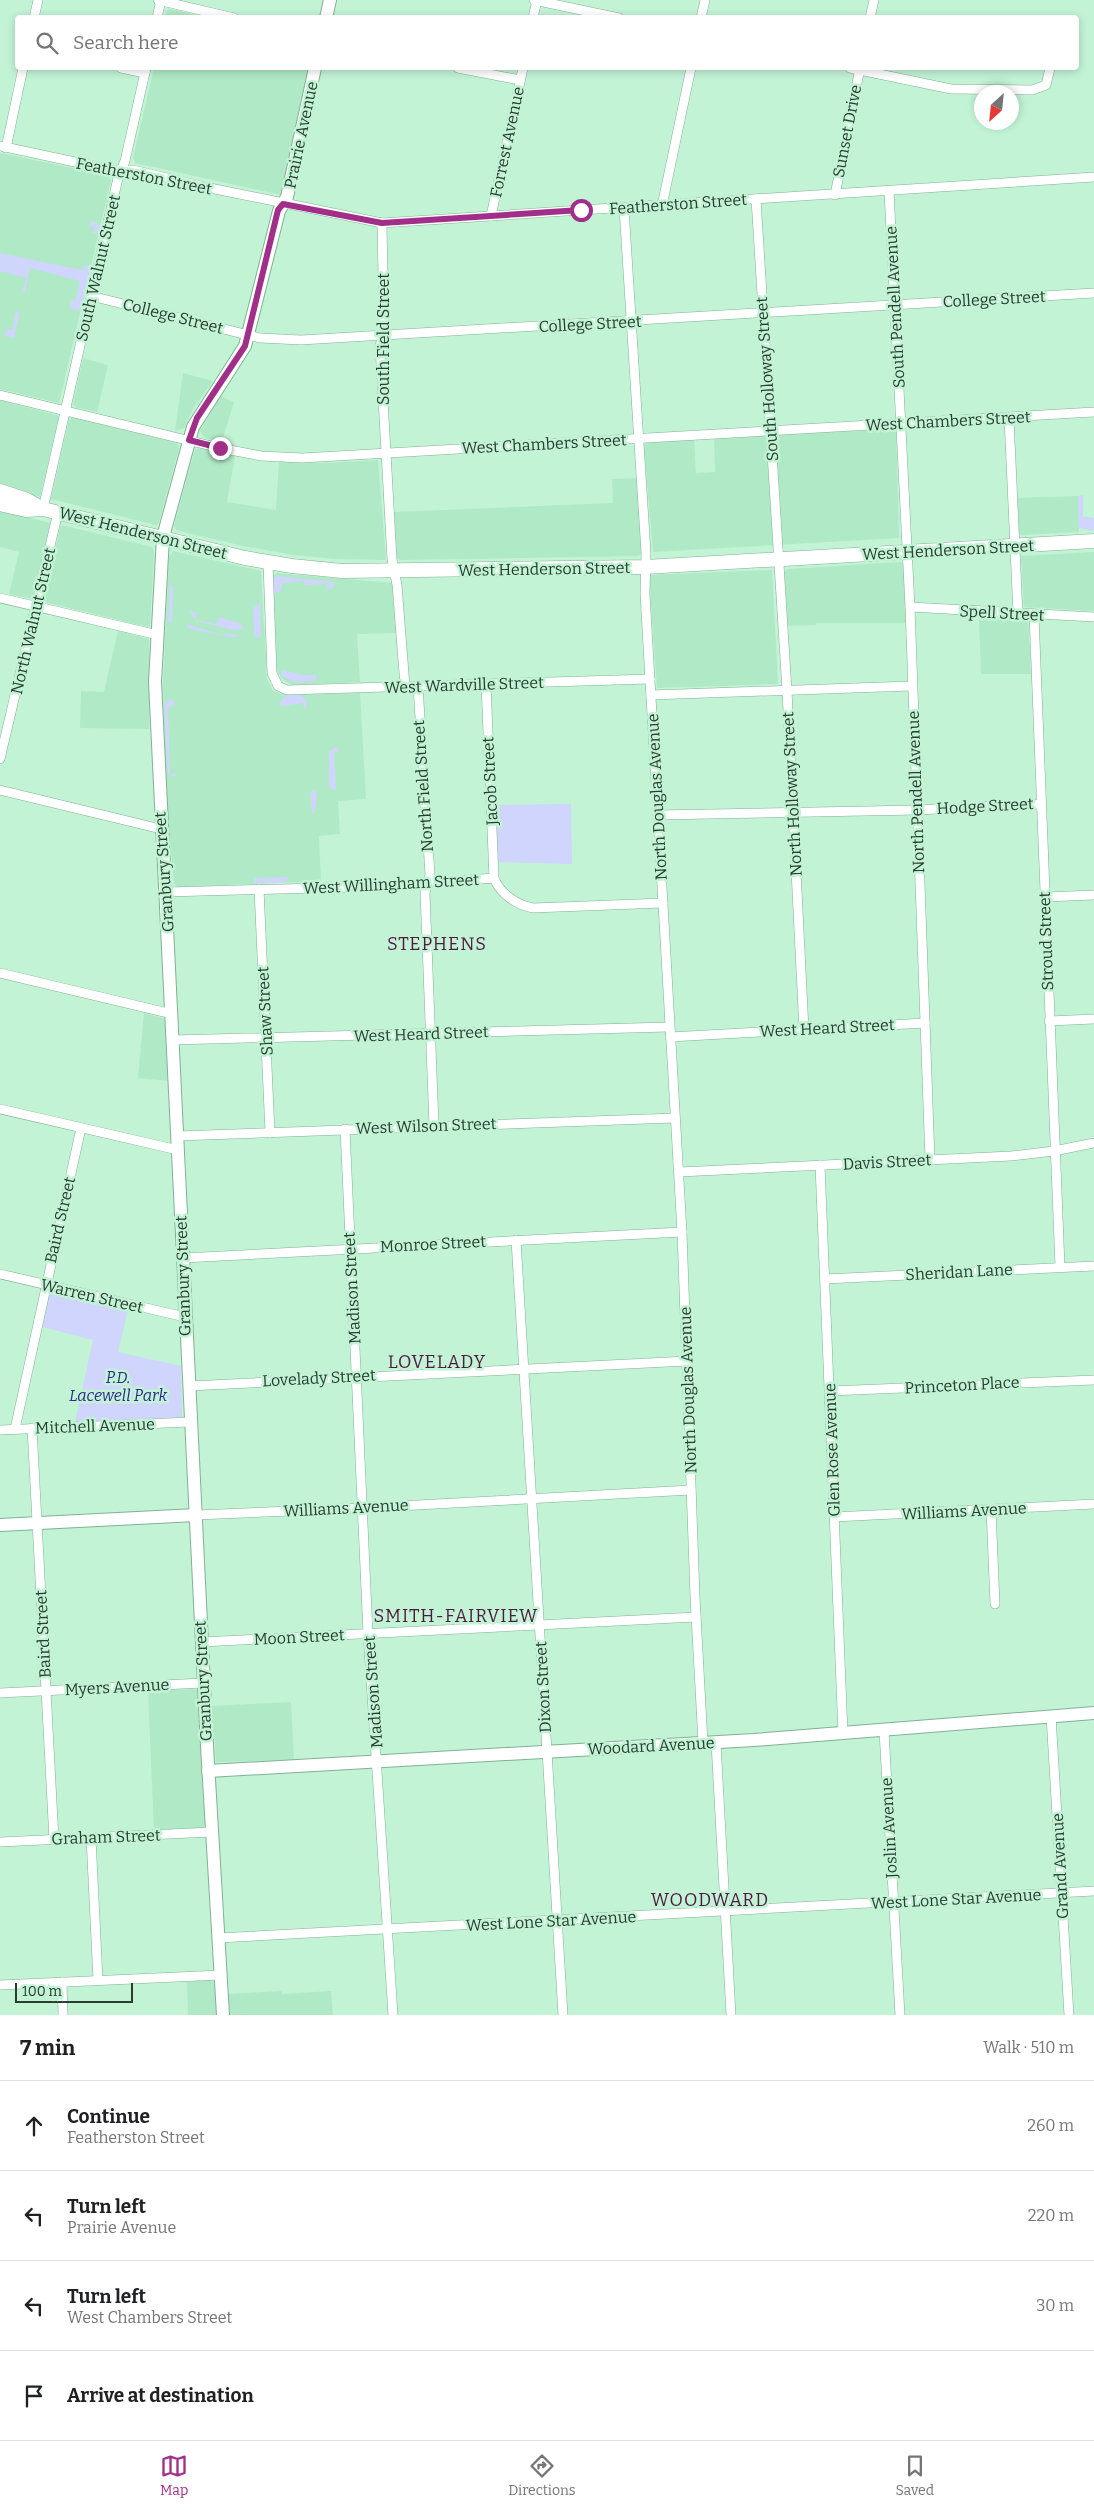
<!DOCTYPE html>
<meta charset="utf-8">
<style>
body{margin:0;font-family:Bitter,serif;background:#f6f6f6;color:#202124}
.compass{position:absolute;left:974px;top:85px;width:45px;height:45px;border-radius:50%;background:#fff;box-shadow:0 2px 8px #0003;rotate:207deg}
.scale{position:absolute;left:15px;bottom:12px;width:118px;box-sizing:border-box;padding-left:5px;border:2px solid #293d31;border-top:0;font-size:14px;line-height:18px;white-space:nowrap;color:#293d31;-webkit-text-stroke:4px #c2f3d5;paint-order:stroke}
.stop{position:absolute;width:15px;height:15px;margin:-11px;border:4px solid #a12e89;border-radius:50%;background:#fff}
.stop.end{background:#a12e89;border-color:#fff;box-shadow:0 1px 5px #0008}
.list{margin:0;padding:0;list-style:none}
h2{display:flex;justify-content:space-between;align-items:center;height:65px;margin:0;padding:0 20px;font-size:21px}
h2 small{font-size:16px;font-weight:400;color:#757577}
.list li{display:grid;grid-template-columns:32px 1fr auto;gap:15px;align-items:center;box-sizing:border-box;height:90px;padding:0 20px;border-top:1px solid #e0e0e0}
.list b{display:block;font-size:19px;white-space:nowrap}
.list p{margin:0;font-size:16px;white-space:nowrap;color:#757577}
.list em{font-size:16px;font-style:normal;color:#757577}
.icon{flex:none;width:28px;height:28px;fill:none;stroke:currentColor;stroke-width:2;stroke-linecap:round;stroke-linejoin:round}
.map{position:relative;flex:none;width:1094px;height:2015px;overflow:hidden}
.search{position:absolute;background:#fff;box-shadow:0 2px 8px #0003;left:15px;right:15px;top:15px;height:55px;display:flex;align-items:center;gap:12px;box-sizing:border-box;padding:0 18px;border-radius:5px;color:#757577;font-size:19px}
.sheet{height:425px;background:#fff}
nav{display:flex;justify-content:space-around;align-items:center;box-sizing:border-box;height:70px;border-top:1px solid #e0e0e0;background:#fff;font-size:14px;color:#757577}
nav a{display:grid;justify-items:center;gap:2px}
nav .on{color:#a12e89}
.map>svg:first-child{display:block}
</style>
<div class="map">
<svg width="1094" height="2015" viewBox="0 0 1094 2015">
<rect width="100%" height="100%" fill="#c2f3d5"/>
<!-- built -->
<g fill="#b0e9c6">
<path d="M 170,9 L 205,17 L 165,17 L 167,11 Z"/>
<path d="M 154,68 L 310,68 L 281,195 L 135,163 L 133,158 Z"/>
<path d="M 0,153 L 106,175 L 111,180 L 59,403 L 0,389 Z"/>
<path d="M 83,358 L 108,365 L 97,412 L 76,407 L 73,404 Z"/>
<path d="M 183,373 L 213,381 L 193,409 L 184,428 L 175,431 Z"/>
<path d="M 221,396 L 234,402 L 222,441 L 205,438 L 200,431 Z"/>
<path d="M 0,400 L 59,416 L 40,497 L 17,491 L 0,483 Z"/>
<path d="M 73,417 L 177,443 L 179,448 L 159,522 L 156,525 L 51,499 L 69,420 Z"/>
<path d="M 896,429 L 899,538 L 653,552 L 644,446 L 646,442 L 694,439 L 696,473 L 715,472 L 714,438 Z"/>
<path d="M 200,448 L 235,456 L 227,502 L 276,510 L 279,462 L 324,463 L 378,460 L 386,560 L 335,559 L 293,555 L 243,546 L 176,530 L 174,526 L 189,470 L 195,450 Z"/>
<path d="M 637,478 L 642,553 L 638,556 L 400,560 L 397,558 L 394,512 L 613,503 L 612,479 Z"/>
<path d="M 1078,496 L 1079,532 L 1022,535 L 1018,532 L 1017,498 Z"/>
<path d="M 0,510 L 50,523 L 32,599 L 9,594 L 19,552 L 0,547 Z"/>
<path d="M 62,525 L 152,547 L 154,552 L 150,626 L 148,627 L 44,602 L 60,528 Z"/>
<path d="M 173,551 L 261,571 L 267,679 L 273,691 L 285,695 L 360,693 L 366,799 L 338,801 L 340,834 L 319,836 L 321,881 L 178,887 L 174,884 L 166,796 L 163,685 L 169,557 Z"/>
<path d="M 1094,552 L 1094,611 L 1024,607 L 1021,556 Z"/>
<path d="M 901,562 L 904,566 L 906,623 L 816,623 L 816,625 L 787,626 L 784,572 L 788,569 Z"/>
<path d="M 772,570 L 778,684 L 657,688 L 649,575 Z"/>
<path d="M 277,573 L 393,583 L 398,633 L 357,634 L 360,682 L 292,685 L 281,678 L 276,668 L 273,576 Z"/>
<path d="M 979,618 L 1028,621 L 1031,674 L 981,674 Z"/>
<path d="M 118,631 L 149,639 L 149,729 L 80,728 L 81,691 L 104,692 Z"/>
<path d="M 144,1013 L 166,1019 L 169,1081 L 138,1078 Z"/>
<path d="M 195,1689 L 198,1691 L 205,1825 L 203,1828 L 154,1830 L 148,1691 Z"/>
<path d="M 291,1702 L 294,1760 L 216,1762 L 212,1706 Z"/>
<path d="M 210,1980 L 215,1983 L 217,2015 L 188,2015 L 187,1982 Z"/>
<path d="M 281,1991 L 282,1994 L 331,1991 L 333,2015 L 230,2015 L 228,1994 Z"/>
</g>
<!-- green -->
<g fill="#cfd5fd">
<path d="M 93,221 L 100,225 L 99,233 L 92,233 L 95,227 L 88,226 Z"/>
<path d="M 0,253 L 82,270 L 86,264 L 91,268 L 81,311 L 69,308 L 71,300 L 75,301 L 80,281 L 30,268 L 25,293 L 22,292 L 26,278 L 0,271 Z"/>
<path d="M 16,311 L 20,312 L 14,338 L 5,336 L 6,329 L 12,330 Z"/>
<path d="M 1083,495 L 1083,516 L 1094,518 L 1094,528 L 1092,531 L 1079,528 L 1078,496 Z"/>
<path d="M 276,576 L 333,582 L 334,587 L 328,590 L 327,584 L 304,585 L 304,581 L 283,583 L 280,592 L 274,593 L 273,578 Z"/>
<path d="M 170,585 L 173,586 L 172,621 L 168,623 Z"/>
<path d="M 260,603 L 261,636 L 257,638 L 254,634 L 253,608 Z"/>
<path d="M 189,611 L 197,613 L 195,620 L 216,624 L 219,617 L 240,623 L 243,629 L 233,630 L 196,621 Z"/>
<path d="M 187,624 L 223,635 L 226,633 L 243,636 L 230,637 L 190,629 L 187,627 Z"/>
<path d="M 283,670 L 303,675 L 316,675 L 316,681 L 293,682 L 284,677 L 282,678 L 281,673 Z"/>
<path d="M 301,695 L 307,701 L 306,710 L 304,709 L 303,703 L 281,706 L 279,703 L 285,696 Z"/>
<path d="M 172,699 L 175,704 L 168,708 L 170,775 L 178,773 L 174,777 L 168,774 L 164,707 L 166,701 Z"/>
<path d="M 336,747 L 340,752 L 334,753 L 336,789 L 334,790 L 329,787 L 329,751 Z"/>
<path d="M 314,790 L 317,793 L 315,812 L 312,814 L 310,793 Z"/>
<path d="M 571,804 L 572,864 L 499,862 L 497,857 L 495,805 Z"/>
<path d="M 288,877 L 285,883 L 254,883 L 254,878 Z"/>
<path d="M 50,1291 L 128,1309 L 118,1352 L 181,1366 L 182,1417 L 75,1423 L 93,1340 L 42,1327 Z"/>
</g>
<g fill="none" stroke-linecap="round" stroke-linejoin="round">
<defs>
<g id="street">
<path d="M 158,0 L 234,18"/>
<path d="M 534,0 L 619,18"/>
<path d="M 34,18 L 38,0"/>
<path d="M 157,18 L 161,0"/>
<path d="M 533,18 L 537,0"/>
<path d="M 701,18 L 705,0"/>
<path d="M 870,18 L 874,0"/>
<path d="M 121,68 L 145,73"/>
<path d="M 458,68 L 520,80"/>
<path d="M 850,68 L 951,89 L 1032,90 L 1046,85 L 1050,68"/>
<path d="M 0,146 L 112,170 L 133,170 L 205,187 L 382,223 L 1094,177"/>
<path d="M 6,148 L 23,68"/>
<path d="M 889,191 L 910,607 L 930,1160"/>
<path d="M 835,195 L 860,68"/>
<path d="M 756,199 L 787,691 L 804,1030"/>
<path d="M 662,206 L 691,68"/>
<path d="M 624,208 L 646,553 L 645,594 L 682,1232 L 695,1597 L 703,1743"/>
<path d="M 491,216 L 523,68"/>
<path d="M 382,223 L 384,330 L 380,346 L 392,559 L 397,585 L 405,686"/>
<path d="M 91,296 L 260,338 L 301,340 L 1094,293"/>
<path d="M 0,395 L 220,448 L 261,456 L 302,458 L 1094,412"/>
<path d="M 1009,418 L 1018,614"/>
<path d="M 43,509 L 118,178 L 125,161 L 146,68"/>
<path d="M 268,563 L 272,673 L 278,686 L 287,690 L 650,679"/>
<path d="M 0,598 L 158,635"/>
<path d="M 910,607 L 1094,617"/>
<path d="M 1034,615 L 1060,1267"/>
<path d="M 486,684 L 494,878"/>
<path d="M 418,686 L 430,875 L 425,893 L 434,1125"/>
<path d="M 651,695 L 911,686"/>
<path d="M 0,759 L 58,512"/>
<path d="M 0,790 L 161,829"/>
<path d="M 658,815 L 917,810 L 1041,804"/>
<path d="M 259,889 L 270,1133"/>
<path d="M 167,892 L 390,886 L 494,878 C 500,894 517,905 533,908 L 663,903"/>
<path d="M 1045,897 L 1094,895"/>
<path d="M 0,973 L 172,1014"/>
<path d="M 1049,1021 L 1094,1019"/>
<path d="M 670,1037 L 925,1023"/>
<path d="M 173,1040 L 669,1027"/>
<path d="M 0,1109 L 178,1150"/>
<path d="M 345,1129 L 368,1634 L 393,2015"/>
<path d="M 177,1136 L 675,1118"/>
<path d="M 820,1165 L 843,1734"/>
<path d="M 679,1172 L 1011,1156 L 1054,1151 L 1094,1143"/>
<path d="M 516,1240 L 563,2015"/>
<path d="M 183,1258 L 682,1232"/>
<path d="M 0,1274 L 185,1317"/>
<path d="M 825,1279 L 1094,1266"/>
<path d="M 189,1386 L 688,1361"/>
<path d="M 830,1391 L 1094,1380"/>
<path d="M 32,1428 L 54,1840"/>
<path d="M 15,1429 L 81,1128"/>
<path d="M 0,1430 L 190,1422"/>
<path d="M 991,1509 L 995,1604"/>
<path d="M 196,1515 L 362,1508 L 691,1490"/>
<path d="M 834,1517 L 1094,1504"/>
<path d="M 201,1642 L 696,1617"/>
<path d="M 0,1693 L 203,1683"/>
<path d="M 1051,1716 L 1069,2015"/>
<path d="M 884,1731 L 900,2015"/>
<path d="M 716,1743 L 731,2015"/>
<path d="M 91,1838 L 98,1980"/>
<path d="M 0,1842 L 212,1832"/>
<path d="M 218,1938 L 1094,1891"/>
<path d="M 62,1982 L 63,2015"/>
<path d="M 0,1985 L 221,1975"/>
</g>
<g id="secondary">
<path d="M 326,18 L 330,0"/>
<path d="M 0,1525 L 196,1515"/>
<path d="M 208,1771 L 754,1740 L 1094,1713"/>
<path d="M 223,2015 L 207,1746 L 155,682 L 163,537 L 193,427 L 245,346 L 279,211 L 287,197 L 315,68"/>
</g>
<g id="primary">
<path d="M 0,491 L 27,500 L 43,509"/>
<path d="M 0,504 L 26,510 L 43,509 L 245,558 L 292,566 L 342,571 L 645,567 L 1094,541"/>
</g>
</defs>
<!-- street casing -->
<use href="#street" stroke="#81b194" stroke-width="10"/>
<!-- secondary casing -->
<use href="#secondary" stroke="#81b194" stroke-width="14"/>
<!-- primary casing -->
<use href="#primary" stroke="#81b194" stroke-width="15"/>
<!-- street -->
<use href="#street" stroke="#fff" stroke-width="9"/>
<!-- secondary -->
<use href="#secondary" stroke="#fff" stroke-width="12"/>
<!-- primary -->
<use href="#primary" stroke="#fff" stroke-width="14"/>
</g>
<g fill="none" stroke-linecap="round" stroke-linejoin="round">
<!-- route -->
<path stroke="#a12e89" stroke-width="6" d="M 220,448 L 189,440 L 197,418 L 245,346 L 278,210 L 283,204 L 382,223 L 581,210"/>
</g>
<g text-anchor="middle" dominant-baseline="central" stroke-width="5" stroke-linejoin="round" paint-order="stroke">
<!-- street labels -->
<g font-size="16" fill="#293d31" stroke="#c2f3d5">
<text transform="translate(847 131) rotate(-79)">Sunset Drive</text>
<text transform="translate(301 135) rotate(-78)">Prairie Avenue</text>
<text transform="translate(507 142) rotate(-78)">Forrest Avenue</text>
<text transform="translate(144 176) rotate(11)">Featherston Street</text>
<text transform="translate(678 204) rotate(-4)">Featherston Street</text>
<text transform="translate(98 268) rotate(-77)">South Walnut Street</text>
<text transform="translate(994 299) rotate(-3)">College Street</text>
<text transform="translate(895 307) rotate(-93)">South Pendell Avenue</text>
<text transform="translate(173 316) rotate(14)">College Street</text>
<text transform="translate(590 324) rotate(-3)">College Street</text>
<text transform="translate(383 339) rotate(-90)">South Field Street</text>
<text transform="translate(767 379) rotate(-94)">South Holloway Street</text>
<text transform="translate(948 421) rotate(-3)">West Chambers Street</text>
<text transform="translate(544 444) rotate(-3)">West Chambers Street</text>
<text transform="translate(143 533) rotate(14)">West Henderson Street</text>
<text transform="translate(948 550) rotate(-3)">West Henderson Street</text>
<text transform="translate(544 569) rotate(-1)">West Henderson Street</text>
<text transform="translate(1002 613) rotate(3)">Spell Street</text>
<text transform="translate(33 621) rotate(-77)">North Walnut Street</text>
<text transform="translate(464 685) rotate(-2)">West Wardville Street</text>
<text transform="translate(490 781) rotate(-93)">Jacob Street</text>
<text transform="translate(423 786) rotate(-94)">North Field Street</text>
<text transform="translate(916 792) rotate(-92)">North Pendell Avenue</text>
<text transform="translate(792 794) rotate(-93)">North Holloway Street</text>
<text transform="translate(657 797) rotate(-93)">North Douglas Avenue</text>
<text transform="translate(985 806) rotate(-3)">Hodge Street</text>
<text transform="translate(164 872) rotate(-94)">Granbury Street</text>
<text transform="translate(391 884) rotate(-3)">West Willingham Street</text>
<text transform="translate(1046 941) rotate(-92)">Stroud Street</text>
<text transform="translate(265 1011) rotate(-93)">Shaw Street</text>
<text transform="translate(827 1028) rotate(-3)">West Heard Street</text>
<text transform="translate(421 1034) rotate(-2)">West Heard Street</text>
<text transform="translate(426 1126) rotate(-2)">West Wilson Street</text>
<text transform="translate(887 1162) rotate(-3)">Davis Street</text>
<text transform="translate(60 1220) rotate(-77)">Baird Street</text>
<text transform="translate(433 1244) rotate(-3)">Monroe Street</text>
<text transform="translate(959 1272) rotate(-3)">Sheridan Lane</text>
<text transform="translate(183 1276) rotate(-92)">Granbury Street</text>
<text transform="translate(352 1288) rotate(-93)">Madison Street</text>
<text transform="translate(92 1296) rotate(13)">Warren Street</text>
<text transform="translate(319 1378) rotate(-3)">Lovelady Street</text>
<text transform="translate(962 1385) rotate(-3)">Princeton Place</text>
<text transform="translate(688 1390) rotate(-92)">North Douglas Avenue</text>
<text transform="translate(95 1426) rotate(-2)">Mitchell Avenue</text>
<text transform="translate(832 1450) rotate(-92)">Glen Rose Avenue</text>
<text transform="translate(346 1508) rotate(-3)">Williams Avenue</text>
<text transform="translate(964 1511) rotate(-3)">Williams Avenue</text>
<text transform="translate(43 1634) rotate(-93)">Baird Street</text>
<text transform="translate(299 1637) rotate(-3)">Moon Street</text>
<text transform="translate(203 1681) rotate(-93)">Granbury Street</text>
<text transform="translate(117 1687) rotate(-3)">Myers Avenue</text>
<text transform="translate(543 1687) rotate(-93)">Dixon Street</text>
<text transform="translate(373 1692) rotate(-94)">Madison Street</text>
<text transform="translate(651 1746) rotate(-3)">Woodard Avenue</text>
<text transform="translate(889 1828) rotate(-93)">Joslin Avenue</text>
<text transform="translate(106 1837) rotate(-2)">Graham Street</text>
<text transform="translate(1060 1866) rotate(-93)">Grand Avenue</text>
<text transform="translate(956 1899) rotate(-3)">West Lone Star Avenue</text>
<text transform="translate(551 1921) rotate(-3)">West Lone Star Avenue</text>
</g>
<!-- park labels -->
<g font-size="16" font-style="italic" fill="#2f288e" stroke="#c2f3d5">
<text x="118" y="1377">P.D.<tspan x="118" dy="18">Lacewell Park</tspan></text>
</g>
<!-- neighbourhood labels -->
<g font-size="18" letter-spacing="1" fill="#501944" stroke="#c2f3d5">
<text x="437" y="944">STEPHENS</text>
<text x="437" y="1362">LOVELADY</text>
<text x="456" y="1616">SMITH-FAIRVIEW</text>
<text x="710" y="1900">WOODWARD</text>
</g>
</g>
</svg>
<svg class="compass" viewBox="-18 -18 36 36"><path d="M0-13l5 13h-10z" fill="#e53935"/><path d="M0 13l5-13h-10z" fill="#757577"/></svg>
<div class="scale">100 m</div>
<div class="stop" style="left:581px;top:210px"></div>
<div class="stop end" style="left:220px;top:448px"></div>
<div class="search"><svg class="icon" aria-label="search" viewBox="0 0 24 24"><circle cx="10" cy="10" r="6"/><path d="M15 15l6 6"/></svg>Search here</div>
</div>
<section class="sheet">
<h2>7 min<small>Walk · 510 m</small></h2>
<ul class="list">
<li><svg class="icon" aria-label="ahead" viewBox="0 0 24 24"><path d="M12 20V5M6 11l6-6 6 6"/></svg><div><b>Continue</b><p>Featherston Street</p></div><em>260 m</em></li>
<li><svg class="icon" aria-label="left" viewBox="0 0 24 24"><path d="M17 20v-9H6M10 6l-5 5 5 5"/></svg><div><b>Turn left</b><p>Prairie Avenue</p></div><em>220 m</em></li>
<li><svg class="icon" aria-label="left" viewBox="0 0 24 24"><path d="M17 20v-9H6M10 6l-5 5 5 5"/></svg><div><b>Turn left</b><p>West Chambers Street</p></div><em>30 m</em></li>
<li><svg class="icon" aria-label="arrive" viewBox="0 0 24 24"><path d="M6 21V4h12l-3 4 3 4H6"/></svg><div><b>Arrive at destination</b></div></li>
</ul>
</section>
<nav>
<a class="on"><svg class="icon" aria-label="map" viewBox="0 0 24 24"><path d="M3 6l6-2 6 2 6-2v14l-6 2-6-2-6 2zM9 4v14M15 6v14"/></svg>Map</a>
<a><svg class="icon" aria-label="directions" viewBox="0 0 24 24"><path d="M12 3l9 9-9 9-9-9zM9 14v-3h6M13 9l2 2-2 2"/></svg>Directions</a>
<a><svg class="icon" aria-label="saved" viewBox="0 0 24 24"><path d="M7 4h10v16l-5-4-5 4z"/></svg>Saved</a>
</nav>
